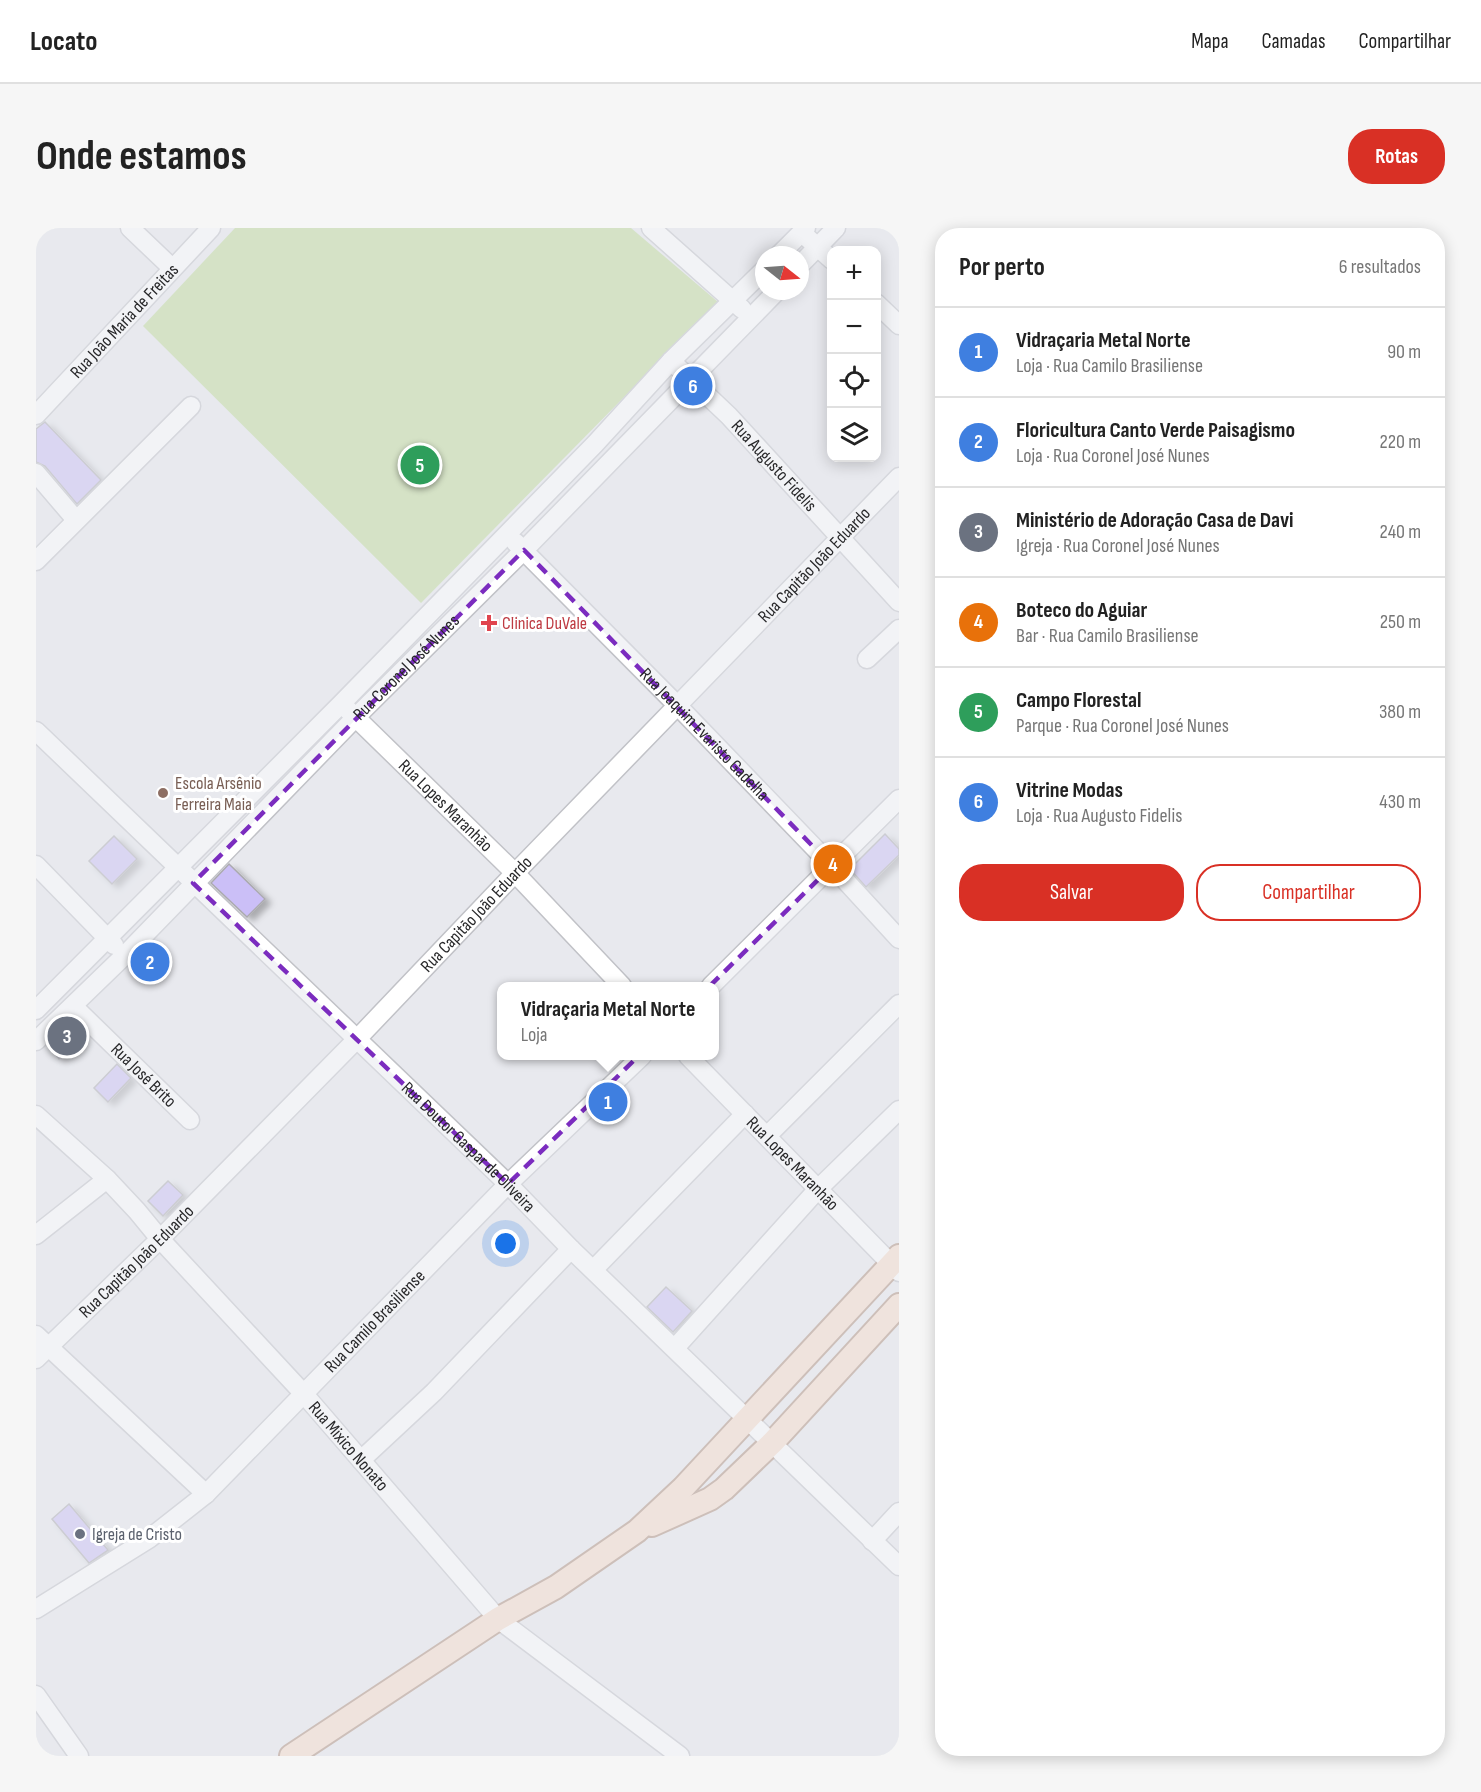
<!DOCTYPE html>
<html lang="pt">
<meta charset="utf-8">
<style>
body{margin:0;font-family:"Sofia Sans Condensed",sans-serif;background:#f6f6f6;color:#222}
.controls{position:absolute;right:18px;top:18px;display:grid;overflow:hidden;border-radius:12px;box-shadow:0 3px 15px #0003}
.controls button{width:54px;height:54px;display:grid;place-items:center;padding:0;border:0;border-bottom:2px solid #e0e0e0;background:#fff;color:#222;font:30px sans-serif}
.compass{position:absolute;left:719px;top:18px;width:54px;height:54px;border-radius:50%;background:#fff;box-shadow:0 3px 15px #0003;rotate:107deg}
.you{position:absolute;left:470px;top:1016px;width:21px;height:21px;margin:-15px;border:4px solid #fff;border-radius:50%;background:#1a73e8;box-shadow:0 0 0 9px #1a73e833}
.badge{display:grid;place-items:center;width:39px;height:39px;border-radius:50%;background:#d93025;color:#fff;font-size:20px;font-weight:700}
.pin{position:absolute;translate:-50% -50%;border:3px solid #fff;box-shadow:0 2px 6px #0006}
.popup{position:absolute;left:461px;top:754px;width:222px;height:78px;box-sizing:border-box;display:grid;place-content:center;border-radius:12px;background:#fff;filter:drop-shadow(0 2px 4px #0005);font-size:20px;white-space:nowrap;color:#767676}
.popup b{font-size:22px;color:#222}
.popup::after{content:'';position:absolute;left:50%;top:100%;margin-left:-12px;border:12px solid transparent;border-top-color:#fff}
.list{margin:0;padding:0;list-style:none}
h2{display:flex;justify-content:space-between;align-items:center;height:78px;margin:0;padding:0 24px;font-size:26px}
h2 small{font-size:20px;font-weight:400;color:#767676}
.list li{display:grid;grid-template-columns:39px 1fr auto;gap:18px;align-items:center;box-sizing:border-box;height:90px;padding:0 24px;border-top:2px solid #e0e0e0}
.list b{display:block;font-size:22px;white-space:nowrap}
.list p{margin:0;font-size:20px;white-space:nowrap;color:#767676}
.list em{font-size:20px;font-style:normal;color:#767676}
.actions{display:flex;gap:12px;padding:18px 24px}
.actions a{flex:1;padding:14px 0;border:2px solid #d93025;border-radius:24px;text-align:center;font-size:21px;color:#d93025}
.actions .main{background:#d93025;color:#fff}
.icon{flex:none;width:33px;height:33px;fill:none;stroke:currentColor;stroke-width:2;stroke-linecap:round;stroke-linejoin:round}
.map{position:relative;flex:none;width:863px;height:1528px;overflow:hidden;border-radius:24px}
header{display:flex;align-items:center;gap:36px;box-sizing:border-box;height:84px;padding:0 30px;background:#fff;border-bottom:2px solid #e0e0e0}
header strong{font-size:28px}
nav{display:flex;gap:33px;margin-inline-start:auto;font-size:21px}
.intro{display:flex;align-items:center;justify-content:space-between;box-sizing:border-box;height:144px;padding:0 36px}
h1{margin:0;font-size:42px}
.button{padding:15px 27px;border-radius:24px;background:#d93025;color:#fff;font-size:21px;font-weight:700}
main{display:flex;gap:36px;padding:0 36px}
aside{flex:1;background:#fff;border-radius:24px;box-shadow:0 3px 15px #0003}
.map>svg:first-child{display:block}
</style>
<header>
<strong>Locato</strong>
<nav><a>Mapa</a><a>Camadas</a><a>Compartilhar</a></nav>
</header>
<div class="intro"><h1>Onde estamos</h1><a class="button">Rotas</a></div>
<main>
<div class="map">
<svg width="863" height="1528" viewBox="0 0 863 1528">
<defs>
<filter id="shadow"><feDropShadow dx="6" dy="4" stdDeviation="3" flood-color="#0004"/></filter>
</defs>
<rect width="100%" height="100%" fill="#e8e9ee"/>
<!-- green -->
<path fill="#beda96" d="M 199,0 L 595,0 L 682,74 L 385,375 L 107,98 Z"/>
<!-- building -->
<g fill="#cbbff7" stroke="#abaaaf" stroke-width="1.5" filter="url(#shadow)">
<path d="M 9,194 L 65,252 L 41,276 L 9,238 L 0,234 L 0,201 Z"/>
<path d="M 849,606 L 863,621 L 863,627 L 830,659 L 814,641 Z"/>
<path d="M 78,608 L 101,631 L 76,656 L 53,633 Z"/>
<path d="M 193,636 L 229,671 L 211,689 L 175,655 Z"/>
<path d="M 31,799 L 44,813 L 23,831 L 12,817 Z"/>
<path d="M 81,836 L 95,850 L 72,874 L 58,860 Z"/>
<path d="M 132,953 L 147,967 L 127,988 L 112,973 Z"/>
<path d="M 630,1059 L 656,1083 L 637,1104 L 611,1079 Z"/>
<path d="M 33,1276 L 72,1322 L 53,1335 L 16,1291 Z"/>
</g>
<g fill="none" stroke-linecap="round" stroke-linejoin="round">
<defs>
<g id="minor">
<path d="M 94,0 L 136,40"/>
<path d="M 615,0 L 706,81"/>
<path d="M 766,5 L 796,32"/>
<path d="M 743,27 L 770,0"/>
<path d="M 764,37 L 800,0"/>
<path d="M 840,75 L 863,97"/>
<path id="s1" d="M 635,133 L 693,188 L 863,374"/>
<path id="s2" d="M 0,187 L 175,0"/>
<path d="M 0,245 L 40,292"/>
<path id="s3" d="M 479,314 L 641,477 L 796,638 L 863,711"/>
<path d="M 0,333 L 155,178"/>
<path d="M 831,431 L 863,401"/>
<path id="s4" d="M 311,481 L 479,645 L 586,758"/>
<path id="s5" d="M 0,503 L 472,956 L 535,1021 L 863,1338"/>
<path d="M 0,637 L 78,717"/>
<path d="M 675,758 L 863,571"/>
<path id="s6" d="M 37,778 L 154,892"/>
<path d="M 0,782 L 305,476 L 559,216 L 635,133 L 728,42"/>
<path id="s7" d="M 0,813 L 88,728 L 320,489 L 488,322 L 741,63"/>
<path id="s8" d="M 652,828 L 863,1044"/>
<path id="s9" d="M 0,887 L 71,951 L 101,983 L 124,1011 L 267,1165 L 462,1391 L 644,1528"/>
<path d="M 732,907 L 863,776"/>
<path d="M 0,1007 L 71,951"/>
<path d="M 558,1041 L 709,886"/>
<path d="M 0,1107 L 170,1266"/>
<path d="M 639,1120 L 782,961 L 863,882"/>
<path id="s10" d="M 0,1131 L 124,1011 L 321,811 L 479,645 L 863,249"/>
<path d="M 325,1232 L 398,1164 L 535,1021"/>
<path d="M 836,1313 L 863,1284"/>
<path id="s11" d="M 0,1381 L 114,1310 L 170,1266 L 472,956 L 606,828"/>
<path d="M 0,1467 L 43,1528"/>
</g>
<g id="major">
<path d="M 616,1297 L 674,1271 L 688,1261 L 737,1214 L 863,1077"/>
<path d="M 255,1528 L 462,1391 L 520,1359 L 601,1303 L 647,1260 L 863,1028"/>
</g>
</defs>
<!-- minor casing -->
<use href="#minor" stroke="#c1c2c7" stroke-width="21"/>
<!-- major casing -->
<use href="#major" stroke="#ad8d79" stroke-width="26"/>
<!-- minor -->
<use href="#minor" stroke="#fff" stroke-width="18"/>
<!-- major -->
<use href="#major" stroke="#f9dcc8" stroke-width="22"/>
</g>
<!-- marked area -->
<path d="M0 0H863V1528H0ZM 488,322 L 796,638 L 472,956 L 157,655 Z" fill="#e8e9ee" fill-opacity=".55" fill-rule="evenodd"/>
<path fill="none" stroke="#7b2cbf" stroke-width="4.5" stroke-dasharray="12 8" stroke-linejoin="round" d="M 488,322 L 796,638 L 472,956 L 157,655 Z"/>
<!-- markers -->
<path fill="#e0444e" stroke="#fff" stroke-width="2" d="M450 386h6v6h6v6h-6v6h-6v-6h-6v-6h6z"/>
<circle fill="#8d6e63" stroke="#fff" stroke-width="2" cx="127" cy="565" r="6"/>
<circle fill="#6b7280" stroke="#fff" stroke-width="2" cx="44" cy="1306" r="6"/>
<g text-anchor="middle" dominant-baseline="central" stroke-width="6" stroke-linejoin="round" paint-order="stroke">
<!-- street labels -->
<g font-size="18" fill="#28282a" stroke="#fff">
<text stroke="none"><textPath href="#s2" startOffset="129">Rua João Maria de Freitas</textPath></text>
<text stroke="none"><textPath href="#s1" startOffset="147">Rua Augusto Fidelis</textPath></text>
<text stroke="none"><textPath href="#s10" startOffset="1112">Rua Capitão João Eduardo</textPath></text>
<text stroke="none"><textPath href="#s7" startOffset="526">Rua Coronel José Nunes</textPath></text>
<text stroke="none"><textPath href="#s3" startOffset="270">Rua Joaquim Evaristo Gadelha</textPath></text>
<text stroke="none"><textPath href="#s4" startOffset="138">Rua Lopes Maranhão</textPath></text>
<text stroke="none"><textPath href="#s10" startOffset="626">Rua Capitão João Eduardo</textPath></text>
<text stroke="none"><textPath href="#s6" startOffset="99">Rua José Brito</textPath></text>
<text stroke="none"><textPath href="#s5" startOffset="600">Rua Doutor Gaspar de Oliveira</textPath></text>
<text stroke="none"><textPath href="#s8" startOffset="150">Rua Lopes Maranhão</textPath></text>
<text stroke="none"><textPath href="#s10" startOffset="140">Rua Capitão João Eduardo</textPath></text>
<text stroke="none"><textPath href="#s11" startOffset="447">Rua Camilo Brasiliense</textPath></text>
<text stroke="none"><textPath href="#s9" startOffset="456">Rua Mixico Nonato</textPath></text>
</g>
<!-- health labels -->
<g font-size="18" fill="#be3a42" stroke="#fff" text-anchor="start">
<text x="466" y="395">Clinica DuVale</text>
</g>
<!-- education labels -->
<g font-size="18" fill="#785e54" stroke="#fff" text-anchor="start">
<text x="139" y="555">Escola Arsênio<tspan x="139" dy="21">Ferreira Maia</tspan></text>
</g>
<!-- worship labels -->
<g font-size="18" fill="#5b616d" stroke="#fff" text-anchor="start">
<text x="56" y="1306">Igreja de Cristo</text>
</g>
</g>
</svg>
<div class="controls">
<button>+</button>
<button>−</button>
<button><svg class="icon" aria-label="locate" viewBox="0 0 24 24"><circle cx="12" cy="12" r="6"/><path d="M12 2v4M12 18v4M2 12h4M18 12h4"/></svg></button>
<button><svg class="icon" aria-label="layers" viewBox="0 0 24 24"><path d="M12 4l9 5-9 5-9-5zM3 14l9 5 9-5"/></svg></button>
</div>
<svg class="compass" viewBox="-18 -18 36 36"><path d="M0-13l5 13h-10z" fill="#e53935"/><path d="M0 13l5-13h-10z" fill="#767676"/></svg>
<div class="you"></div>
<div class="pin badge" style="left:572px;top:874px;background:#3f7fe0">1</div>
<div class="popup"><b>Vidraçaria Metal Norte</b>Loja</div>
<div class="pin badge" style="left:114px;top:734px;background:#3f7fe0">2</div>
<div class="pin badge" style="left:31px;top:808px;background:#6b7280">3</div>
<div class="pin badge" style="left:797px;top:636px;background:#e8710a">4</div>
<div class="pin badge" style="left:384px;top:237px;background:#2e9e5b">5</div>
<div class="pin badge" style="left:657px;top:158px;background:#3f7fe0">6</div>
</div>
<aside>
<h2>Por perto<small>6 resultados</small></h2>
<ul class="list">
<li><span class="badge" style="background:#3f7fe0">1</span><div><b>Vidraçaria Metal Norte</b><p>Loja · Rua Camilo Brasiliense</p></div><em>90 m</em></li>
<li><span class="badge" style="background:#3f7fe0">2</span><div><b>Floricultura Canto Verde Paisagismo</b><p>Loja · Rua Coronel José Nunes</p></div><em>220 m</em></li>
<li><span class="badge" style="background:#6b7280">3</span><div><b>Ministério de Adoração Casa de Davi</b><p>Igreja · Rua Coronel José Nunes</p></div><em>240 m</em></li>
<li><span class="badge" style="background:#e8710a">4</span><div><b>Boteco do Aguiar</b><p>Bar · Rua Camilo Brasiliense</p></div><em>250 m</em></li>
<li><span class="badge" style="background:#2e9e5b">5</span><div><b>Campo Florestal</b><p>Parque · Rua Coronel José Nunes</p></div><em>380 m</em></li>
<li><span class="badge" style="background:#3f7fe0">6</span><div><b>Vitrine Modas</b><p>Loja · Rua Augusto Fidelis</p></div><em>430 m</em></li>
</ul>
<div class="actions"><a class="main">Salvar</a><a>Compartilhar</a></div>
</aside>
</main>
